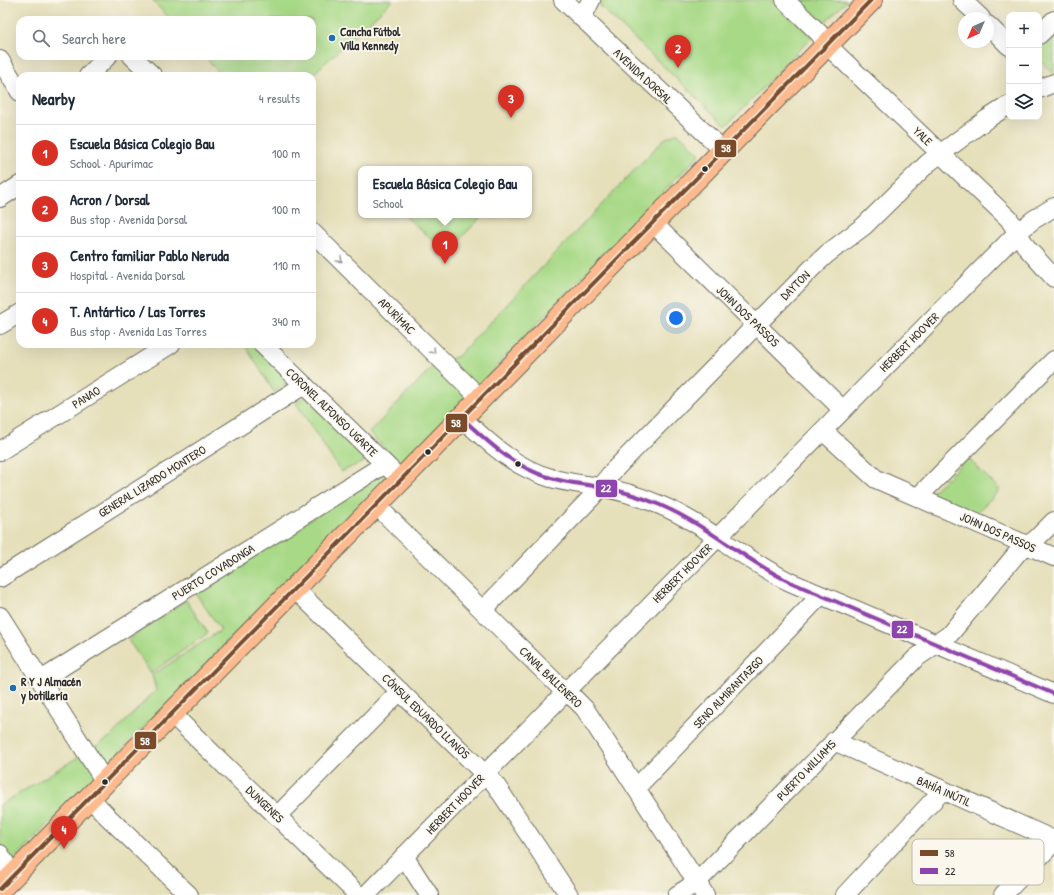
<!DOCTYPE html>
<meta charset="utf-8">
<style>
body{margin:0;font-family:"Patrick Hand",sans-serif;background:#f2f2f3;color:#1f2937}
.controls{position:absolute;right:12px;top:12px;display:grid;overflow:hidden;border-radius:8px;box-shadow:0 4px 16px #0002}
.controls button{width:36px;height:36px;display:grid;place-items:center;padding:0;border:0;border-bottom:1px solid #e0e1e3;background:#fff;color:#1f2937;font:20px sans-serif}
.compass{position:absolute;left:958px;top:12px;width:36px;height:36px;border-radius:50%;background:#fff;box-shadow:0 4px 16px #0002;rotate:224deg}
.you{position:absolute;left:676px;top:318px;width:14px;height:14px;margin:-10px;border:3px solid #fff;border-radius:50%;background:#1a73e8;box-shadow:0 0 0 6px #1a73e833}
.badge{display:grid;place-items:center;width:26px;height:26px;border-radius:50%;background:#d93025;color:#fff;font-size:13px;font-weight:700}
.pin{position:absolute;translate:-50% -33px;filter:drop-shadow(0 1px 2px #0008)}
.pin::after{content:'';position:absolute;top:21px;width:14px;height:12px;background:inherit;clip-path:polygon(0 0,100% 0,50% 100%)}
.popup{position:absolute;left:358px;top:166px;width:174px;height:52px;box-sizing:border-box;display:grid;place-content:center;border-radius:8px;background:#fff;filter:drop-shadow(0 1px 3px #0005);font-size:13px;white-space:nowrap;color:#747a83}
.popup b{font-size:15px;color:#1f2937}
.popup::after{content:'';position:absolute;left:50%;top:100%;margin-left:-8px;border:8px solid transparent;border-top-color:#fff}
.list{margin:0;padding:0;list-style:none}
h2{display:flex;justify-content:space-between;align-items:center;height:52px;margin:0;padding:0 16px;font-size:17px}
h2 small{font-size:13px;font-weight:400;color:#747a83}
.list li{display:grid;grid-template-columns:26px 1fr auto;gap:12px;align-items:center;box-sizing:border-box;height:56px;padding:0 16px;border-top:1px solid #e0e1e3}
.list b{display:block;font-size:15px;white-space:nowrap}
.list p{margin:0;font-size:13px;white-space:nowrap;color:#747a83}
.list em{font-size:13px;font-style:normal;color:#747a83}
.icon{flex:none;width:22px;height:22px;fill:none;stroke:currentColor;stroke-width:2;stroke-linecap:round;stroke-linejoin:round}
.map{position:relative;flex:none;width:1054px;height:895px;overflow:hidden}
.search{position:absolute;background:#fff;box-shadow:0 4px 16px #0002;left:16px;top:16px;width:300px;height:44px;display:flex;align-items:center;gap:10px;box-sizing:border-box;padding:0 14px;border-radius:12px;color:#747a83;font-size:15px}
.panel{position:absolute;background:#fff;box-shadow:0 4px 16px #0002;left:16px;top:72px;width:300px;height:276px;border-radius:12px}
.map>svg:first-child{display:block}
</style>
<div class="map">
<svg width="1054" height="895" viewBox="0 0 1054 895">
<rect width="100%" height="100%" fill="#fbf7ec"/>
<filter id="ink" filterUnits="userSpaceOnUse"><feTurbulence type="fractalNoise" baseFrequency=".025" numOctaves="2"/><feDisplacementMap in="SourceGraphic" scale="8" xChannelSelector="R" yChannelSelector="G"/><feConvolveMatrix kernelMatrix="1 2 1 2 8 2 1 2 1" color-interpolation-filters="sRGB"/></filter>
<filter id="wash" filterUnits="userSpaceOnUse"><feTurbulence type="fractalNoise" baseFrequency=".012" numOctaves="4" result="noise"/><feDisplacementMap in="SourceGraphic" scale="16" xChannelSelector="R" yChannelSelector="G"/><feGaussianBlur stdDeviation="0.9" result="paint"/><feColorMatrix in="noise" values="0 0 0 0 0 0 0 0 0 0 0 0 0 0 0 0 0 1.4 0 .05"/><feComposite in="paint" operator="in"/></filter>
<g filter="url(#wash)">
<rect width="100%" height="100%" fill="#e5dfba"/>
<!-- green -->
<g fill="#a8d987" stroke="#6a8259">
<path d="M 154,0 L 393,0 L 311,76 L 222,76 L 204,56 L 312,56 L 312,20 L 171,20 L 153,1 Z"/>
<path d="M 603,0 L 774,0 L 812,37 L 726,126 L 600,6 Z"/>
<path d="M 797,0 L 848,0 L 822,25 Z"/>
<path d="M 1054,31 L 1054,74 L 1039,60 L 1039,45 Z"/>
<path d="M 678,133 L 700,154 L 402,465 L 369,433 L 432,367 L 458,356 L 664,139 Z"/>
<path d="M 404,215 L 478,215 L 480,218 L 447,253 Z"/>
<path d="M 244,344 L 252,344 L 291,382 L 274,392 Z"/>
<path d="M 305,396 L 367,460 L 341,472 L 296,403 Z"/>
<path d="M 968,458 L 1000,490 L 974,515 L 929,495 Z"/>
<path d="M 385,473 L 390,476 L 0,874 L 0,805 L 109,738 L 156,690 L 152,675 L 221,630 L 194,591 Z"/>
<path d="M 186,600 L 208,633 L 151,673 L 128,640 Z"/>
</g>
</g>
<g filter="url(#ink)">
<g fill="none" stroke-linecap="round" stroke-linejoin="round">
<defs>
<g id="minor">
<path d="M 563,0 L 724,151"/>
<path d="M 785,0 L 819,33 L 827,45 L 1009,219 L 1027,248 L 1054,278"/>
<path d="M 962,0 L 981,18"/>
<path d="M 582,18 L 591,0"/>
<path d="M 988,25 L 1009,46"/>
<path d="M 1039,35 L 1054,20"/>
<path d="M 132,56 L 153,76"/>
<path d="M 0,60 L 20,92"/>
<path d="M 88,76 L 108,56"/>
<path d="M 1039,89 L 1054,83"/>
<path d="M 0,198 L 20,185"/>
<path d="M 653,223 L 843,410"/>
<path d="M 312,232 L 481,399"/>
<path d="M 0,325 L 20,313"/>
<path d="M 262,344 L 392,471"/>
<path d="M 462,418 C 489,443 515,468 551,478 C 567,483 584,484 599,487 C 620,490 641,497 660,505 C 707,525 744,560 790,582 L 1054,694"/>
<path d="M 823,431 L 876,479 L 1054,557"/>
<path d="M 0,451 L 171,344"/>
<path d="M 918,497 L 1054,360"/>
<path d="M 376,505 L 565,692 L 575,699 L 585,709 L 705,895"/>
<path d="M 0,578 L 304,385"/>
<path d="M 295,589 L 495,784 L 569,895"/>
<path d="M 483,610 L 592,497 L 613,471 L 814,266 L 827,254 L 864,226 L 928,163 L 987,119 L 1009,105"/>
<path d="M 0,616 L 105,782"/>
<path d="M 41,680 L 385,464"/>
<path d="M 172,714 L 358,895"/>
<path d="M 834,741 L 1054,840"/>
<path d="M 636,788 L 820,596"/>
<path d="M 90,798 L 108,817 L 189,895"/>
<path d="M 277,816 L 400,691"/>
<path d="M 0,854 L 13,876"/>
<path d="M 404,856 L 429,895"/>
<path d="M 366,895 L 1018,232 L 1033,220 L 1054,207"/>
<path d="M 677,895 L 697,882 L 916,658 L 949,635 L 1019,551 L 1035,540 L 1054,521"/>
<path d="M 845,895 L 943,790"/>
<path d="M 1003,895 L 1054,842"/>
</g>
<path id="major" d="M 0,889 L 871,0"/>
</defs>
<!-- minor casing -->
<use href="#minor" stroke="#6c6a5d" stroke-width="20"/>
<!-- major casing -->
<use href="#major" stroke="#6c6a5d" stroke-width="24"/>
<!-- minor -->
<use href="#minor" stroke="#fff" stroke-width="18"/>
<!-- major -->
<use href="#major" stroke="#fcba8e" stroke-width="22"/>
<defs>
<path id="bus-1" d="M 0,889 L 871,0"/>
<path id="bus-2" d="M 462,418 C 489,443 515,468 551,478 C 567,483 584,484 599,487 C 620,490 641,497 660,505 C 707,525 744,560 790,582 L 1054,694"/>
</defs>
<!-- bus-1 casing -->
<use href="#bus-1" stroke="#fbf7ec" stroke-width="7"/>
<!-- bus-2 casing -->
<use href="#bus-2" stroke="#fbf7ec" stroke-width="7"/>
<!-- bus-1 -->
<use href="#bus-1" stroke="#7a4b2a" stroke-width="4"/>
<!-- bus-2 -->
<use href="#bus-2" stroke="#8e44ad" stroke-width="4"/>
</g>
<!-- one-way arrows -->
<defs><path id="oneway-chevron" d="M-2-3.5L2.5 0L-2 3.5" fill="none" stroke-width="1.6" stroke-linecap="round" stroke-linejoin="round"/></defs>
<g stroke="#a0a0a0">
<use href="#oneway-chevron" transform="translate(340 260) rotate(45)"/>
<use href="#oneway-chevron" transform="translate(433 351) rotate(45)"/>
</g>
</g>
<!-- markers -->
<g fill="#1f6fb2" stroke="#fbf7ec" stroke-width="1.5">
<circle cx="332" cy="38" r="4"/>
<circle cx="13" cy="688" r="4"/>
</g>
<g fill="#2b2b2b" stroke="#fbf7ec" stroke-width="1.5">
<circle cx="705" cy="169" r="3.5"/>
<circle cx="428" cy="452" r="3.5"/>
<circle cx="518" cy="464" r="3.5"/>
<circle cx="105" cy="782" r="3.5"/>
</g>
<g text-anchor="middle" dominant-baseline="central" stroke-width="3.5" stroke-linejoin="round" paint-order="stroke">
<!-- poi labels -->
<g font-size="12" font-weight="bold" fill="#2b2b2b" stroke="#fbf7ec" text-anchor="start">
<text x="340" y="31">Cancha Fútbol<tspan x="340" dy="14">Villa Kennedy</tspan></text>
<text x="21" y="681">R Y J Almacén<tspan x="21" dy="14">y botillería</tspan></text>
</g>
<!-- street labels -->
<g font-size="12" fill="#2b2b2b" stroke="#fbf7ec">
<text transform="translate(643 76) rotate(43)">AVENIDA DORSAL</text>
<text transform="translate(923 136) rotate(44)">YALE</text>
<text transform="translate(795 285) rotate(-45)">DAYTON</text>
<text transform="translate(397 316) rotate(45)">APURÍMAC</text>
<text transform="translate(748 316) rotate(44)">JOHN DOS PASSOS</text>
<text transform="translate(909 342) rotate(-45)">HERBERT HOOVER</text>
<text transform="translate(86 397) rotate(-32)">PANAO</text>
<text transform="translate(332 412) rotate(44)">CORONEL ALFONSO UGARTE</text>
<text transform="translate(152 481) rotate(-32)">GENERAL LIZARDO MONTERO</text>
<text transform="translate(998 532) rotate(24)">JOHN DOS PASSOS</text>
<text transform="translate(213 572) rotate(-32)">PUERTO COVADONGA</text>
<text transform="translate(682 573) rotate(-45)">HERBERT HOOVER</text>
<text transform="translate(551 677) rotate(44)">CANAL BALLENERO</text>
<text transform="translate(728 692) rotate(-46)">SENO ALMIRANTAZGO</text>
<text transform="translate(426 716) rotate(44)">CÓNSUL EDUARDO LLANOS</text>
<text transform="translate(806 770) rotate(-46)">PUERTO WILLIAMS</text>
<text transform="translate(944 791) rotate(24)">BAHÍA INÚTIL</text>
<text transform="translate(265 804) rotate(44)">DUNGENES</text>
<text transform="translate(455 804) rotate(-46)">HERBERT HOOVER</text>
</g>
</g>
<!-- legend -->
<rect x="912" y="839" width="132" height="46" rx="6" fill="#fbf7ec" stroke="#bdbab2" stroke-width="1"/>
<rect x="920" y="850" width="18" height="6" fill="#7a4b2a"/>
<rect x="920" y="868" width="18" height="6" fill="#8e44ad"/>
<g font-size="11" fill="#2b2b2b">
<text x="945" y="857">58</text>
<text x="945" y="875">22</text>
</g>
<g stroke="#fbf7ec" stroke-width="1.5">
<rect x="714" y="139" width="23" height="19" rx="4" fill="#7a4b2a"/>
<rect x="445" y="413" width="23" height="20" rx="4" fill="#7a4b2a"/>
<rect x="595" y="479" width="23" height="19" rx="4" fill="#8e44ad"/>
<rect x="891" y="620" width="23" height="19" rx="4" fill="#8e44ad"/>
<rect x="134" y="731" width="23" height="19" rx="4" fill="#7a4b2a"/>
</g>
<g font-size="11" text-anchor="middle" font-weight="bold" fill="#fff">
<text x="726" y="152">58</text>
<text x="456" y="427">58</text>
<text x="606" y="492">22</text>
<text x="902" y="633">22</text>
<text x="145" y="745">58</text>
</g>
</svg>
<div class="controls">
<button>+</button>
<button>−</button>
<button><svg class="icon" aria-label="layers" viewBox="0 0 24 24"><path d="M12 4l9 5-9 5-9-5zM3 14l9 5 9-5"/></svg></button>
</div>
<svg class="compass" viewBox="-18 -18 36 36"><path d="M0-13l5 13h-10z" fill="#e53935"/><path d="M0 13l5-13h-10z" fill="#747a83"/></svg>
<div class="you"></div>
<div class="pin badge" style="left:445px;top:264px">1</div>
<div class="popup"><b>Escuela Básica Colegio Bau</b>School</div>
<div class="pin badge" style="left:678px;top:68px">2</div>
<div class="pin badge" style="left:511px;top:118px">3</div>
<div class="pin badge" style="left:64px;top:849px">4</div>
<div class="search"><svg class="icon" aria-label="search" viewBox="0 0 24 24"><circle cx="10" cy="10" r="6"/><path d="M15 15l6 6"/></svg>Search here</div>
<section class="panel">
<h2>Nearby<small>4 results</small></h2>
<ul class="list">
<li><span class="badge">1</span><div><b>Escuela Básica Colegio Bau</b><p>School · Apurímac</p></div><em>100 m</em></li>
<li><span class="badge">2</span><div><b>Acron / Dorsal</b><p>Bus stop · Avenida Dorsal</p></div><em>100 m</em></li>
<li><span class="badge">3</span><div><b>Centro familiar Pablo Neruda</b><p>Hospital · Avenida Dorsal</p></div><em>110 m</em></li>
<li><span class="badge">4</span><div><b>T. Antártico / Las Torres</b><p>Bus stop · Avenida Las Torres</p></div><em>340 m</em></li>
</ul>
</section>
</div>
